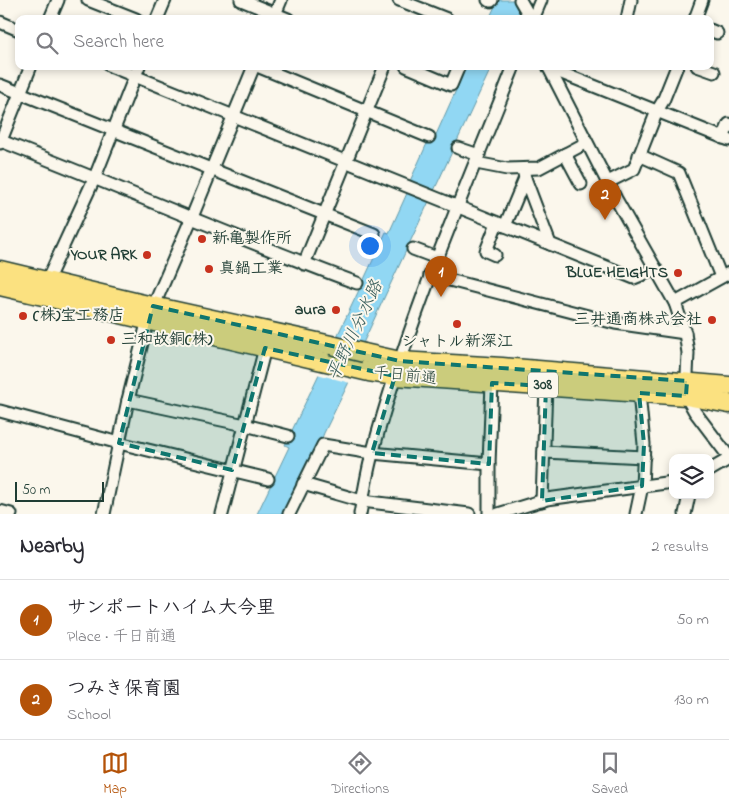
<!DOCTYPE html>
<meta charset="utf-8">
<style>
body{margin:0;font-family:"Indie Flower","Klee One",sans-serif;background:#f2f2f3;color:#2b2b33}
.controls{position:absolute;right:15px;bottom:15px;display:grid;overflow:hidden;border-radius:10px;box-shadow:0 2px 8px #0003}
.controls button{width:45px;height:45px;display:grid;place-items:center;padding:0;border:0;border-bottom:1px solid #e1e1e2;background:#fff;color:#2b2b33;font:25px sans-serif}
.scale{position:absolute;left:15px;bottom:12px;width:89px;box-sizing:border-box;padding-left:5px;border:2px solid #1f3d34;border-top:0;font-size:14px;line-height:18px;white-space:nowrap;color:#1f3d34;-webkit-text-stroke:4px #fbf7ec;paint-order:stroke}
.you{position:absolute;left:369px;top:245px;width:18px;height:18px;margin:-12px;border:4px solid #fff;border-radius:50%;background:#1a73e8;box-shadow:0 0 0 8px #1a73e833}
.badge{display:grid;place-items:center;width:32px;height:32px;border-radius:50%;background:#b45309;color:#fff;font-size:16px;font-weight:700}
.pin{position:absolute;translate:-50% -41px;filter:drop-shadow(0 1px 2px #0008)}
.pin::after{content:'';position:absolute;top:26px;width:18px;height:15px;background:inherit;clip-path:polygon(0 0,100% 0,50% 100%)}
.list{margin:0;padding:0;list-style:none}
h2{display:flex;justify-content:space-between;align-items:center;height:65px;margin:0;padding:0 20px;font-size:21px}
h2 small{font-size:16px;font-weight:400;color:#7c7c81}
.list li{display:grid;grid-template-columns:32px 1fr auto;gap:15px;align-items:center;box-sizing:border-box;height:80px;padding:0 20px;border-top:1px solid #e1e1e2}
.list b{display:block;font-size:19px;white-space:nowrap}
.list p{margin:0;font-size:16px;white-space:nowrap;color:#7c7c81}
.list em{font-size:16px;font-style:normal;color:#7c7c81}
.icon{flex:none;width:28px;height:28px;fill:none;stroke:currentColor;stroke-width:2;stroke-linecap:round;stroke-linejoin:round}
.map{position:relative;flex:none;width:729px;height:514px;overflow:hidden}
.search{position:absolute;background:#fff;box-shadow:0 2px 8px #0003;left:15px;right:15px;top:15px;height:55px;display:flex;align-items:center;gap:12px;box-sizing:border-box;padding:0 18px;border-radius:10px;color:#7c7c81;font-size:19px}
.sheet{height:225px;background:#fff}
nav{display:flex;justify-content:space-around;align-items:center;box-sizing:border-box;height:70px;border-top:1px solid #e1e1e2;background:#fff;font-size:14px;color:#7c7c81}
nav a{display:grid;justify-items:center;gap:2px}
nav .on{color:#b45309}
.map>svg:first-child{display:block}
</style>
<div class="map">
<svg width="729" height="514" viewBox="0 0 729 514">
<rect width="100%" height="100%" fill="#fbf7ec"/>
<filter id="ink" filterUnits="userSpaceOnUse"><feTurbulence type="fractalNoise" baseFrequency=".02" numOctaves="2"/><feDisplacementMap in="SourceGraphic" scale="10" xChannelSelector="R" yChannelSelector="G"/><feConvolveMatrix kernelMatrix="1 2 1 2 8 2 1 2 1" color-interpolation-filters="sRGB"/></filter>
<g filter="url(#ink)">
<!-- water -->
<g fill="#91d7f3" stroke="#6399a7">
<path d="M 498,0 L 527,0 L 518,19 L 489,19 Z"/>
<path d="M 464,66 L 492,66 L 364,341 L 348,384 L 324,433 L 313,461 L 308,460 L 282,514 L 257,514 L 289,447 L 285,445 C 319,374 353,304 386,232 L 389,233 L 408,191 L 406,190 L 429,139 L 435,137 L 457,88 L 454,87 Z"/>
</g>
<!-- pier -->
<path fill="#fbf7ec" d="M 336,335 L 366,343 L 350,383 L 317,374 Z"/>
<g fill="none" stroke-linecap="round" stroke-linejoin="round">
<defs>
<g id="minor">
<path d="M 88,0 L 136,19"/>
<path d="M 241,0 L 288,19"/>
<path d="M 399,0 L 447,19"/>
<path d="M 488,0 L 491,1 L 492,0"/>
<path d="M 520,0 L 531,19"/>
<path d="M 50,19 L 58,0"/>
<path d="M 157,19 L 165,0"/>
<path d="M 273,19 L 281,0"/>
<path d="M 533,19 L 541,0"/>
<path d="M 627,19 L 631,0"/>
<path d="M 695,19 L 702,0"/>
<path d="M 0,22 L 19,30"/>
<path d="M 710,30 L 717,33"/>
<path d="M 110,66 L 634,278 L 656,269"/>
<path d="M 257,66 L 429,137"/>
<path d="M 406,66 L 451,85 L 459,66"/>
<path d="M 548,66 L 616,199 L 675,303 L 685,333 L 688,353 L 686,396 L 695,412 L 729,457"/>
<path d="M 697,66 L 714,72"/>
<path d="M 549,68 L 729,140"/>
<path d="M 0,85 L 374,234"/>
<path d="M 723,138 L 729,124"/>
<path d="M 1,141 C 120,187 237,239 357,283"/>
<path d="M 0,143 L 31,66"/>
<path d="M 458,148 L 479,155"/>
<path d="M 565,154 L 581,184"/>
<path d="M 639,155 L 679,173 L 721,277"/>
<path d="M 476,163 L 507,169 L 539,168 L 586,143"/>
<path d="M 523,169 L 525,178 L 550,244"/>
<path d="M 608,182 L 634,169 L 657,111 L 663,101 L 677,66"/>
<path d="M 505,226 L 525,178"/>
<path d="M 413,249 L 437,258"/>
<path d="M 495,255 L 486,251 L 497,223"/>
<path d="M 304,264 L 385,66"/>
<path d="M 430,275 L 615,323 L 685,333"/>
<path d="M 47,281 L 95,177 L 139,66"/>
<path d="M 675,303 L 729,273"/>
<path d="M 128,400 L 245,425 L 288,436"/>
<path d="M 0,411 L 119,443 L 268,479"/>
<path d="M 544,452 L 644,457"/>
<path d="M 710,470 L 729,459"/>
<path d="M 303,484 L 362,501 L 469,514"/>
<path d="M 542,501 L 546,386"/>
<path d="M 0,511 L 11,514"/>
<path d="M 104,514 L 128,400 L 148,319 L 192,217 L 254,66"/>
<path d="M 222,514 L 265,348"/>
<path d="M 289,514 L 323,445 L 372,453 L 489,464"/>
<path d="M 360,514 C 364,493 367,471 373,451 C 408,318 464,193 514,66"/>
<path d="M 489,514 L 489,464 L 492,383"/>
<path d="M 498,514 L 547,499 L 673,482"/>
<path d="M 636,514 L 642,486 L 644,444 L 639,393"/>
<path d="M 685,514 L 689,495"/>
</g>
<g id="highway">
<path d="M 0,270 L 139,303 L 331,345"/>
<path d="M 0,286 L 369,372 L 395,376 L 686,396 L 729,404"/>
<path d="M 364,353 L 400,361 L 502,367 L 729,386"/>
</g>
</defs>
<!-- minor casing -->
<use href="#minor" stroke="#1f3d34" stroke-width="15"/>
<!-- highway casing -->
<use href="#highway" stroke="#1f3d34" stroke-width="21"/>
<!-- minor -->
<use href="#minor" stroke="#fbf7ec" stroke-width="11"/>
<!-- highway -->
<use href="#highway" stroke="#fbe180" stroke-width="18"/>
<defs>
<path id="highway-bridge" d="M 331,345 L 364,353"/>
</defs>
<!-- highway-bridge casing -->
<use href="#highway-bridge" stroke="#1f3d34" stroke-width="21" stroke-linecap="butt"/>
<!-- highway-bridge -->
<use href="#highway-bridge" stroke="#fbe180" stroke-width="18"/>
</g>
</g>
<!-- marked area -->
<path fill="#0f766e" fill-opacity="0.2" stroke="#0f766e" stroke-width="4" stroke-dasharray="10 6" stroke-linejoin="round" d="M 153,306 L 400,361 L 687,381 L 686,396 L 639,393 L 644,444 L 642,486 L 542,501 L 546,386 L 492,383 L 489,464 L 372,453 L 395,376 L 265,348 L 232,470 L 119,443 Z"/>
<!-- markers -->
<g fill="#c8321e" stroke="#fbf7ec" stroke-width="2">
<circle cx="202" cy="239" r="5"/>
<circle cx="147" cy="255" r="5"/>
<circle cx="209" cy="269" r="5"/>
<circle cx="678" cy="273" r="5"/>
<circle cx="336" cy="310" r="5"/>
<circle cx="23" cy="316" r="5"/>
<circle cx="712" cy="320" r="5"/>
<circle cx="457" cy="324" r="5"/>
<circle cx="111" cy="340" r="5"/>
</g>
<g text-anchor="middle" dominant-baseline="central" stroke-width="4" stroke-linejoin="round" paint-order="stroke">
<!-- shield labels -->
<rect fill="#fbf7ec" stroke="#61756b" stroke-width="1" x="528" y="372.5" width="30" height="25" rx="4"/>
<g font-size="15" font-weight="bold" fill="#1f3d34">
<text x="543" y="385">308</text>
</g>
<!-- poi labels -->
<g font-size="16" font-weight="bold" fill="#1f3d34" stroke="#fbf7ec" text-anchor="start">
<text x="212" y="239">新亀製作所</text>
<text x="137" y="255" text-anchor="end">YOUR ARK</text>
<text x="219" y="269">真鍋工業</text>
<text x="668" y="273" text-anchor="end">BLUE HEIGHTS</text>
<text x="326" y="310" text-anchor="end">aura</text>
<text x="33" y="316">(株)宝工務店</text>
<text x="702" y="320" text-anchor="end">三井通商株式会社</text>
<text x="121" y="340">三和故銅(株)</text>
<text x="457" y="342" text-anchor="middle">シャトル新深江</text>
</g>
<!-- street labels -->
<g font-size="16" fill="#1f3d34" stroke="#fbf7ec">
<text transform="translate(405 376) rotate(6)">千日前通</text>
</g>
<!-- water labels -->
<g font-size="18" font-style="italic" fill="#365c5a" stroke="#fbf7ec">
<text transform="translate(356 331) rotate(-65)">平野川分水路</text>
</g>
</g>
</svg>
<div class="controls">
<button><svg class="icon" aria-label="layers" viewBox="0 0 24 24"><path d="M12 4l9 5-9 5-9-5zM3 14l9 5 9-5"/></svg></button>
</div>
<div class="scale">50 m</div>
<div class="you"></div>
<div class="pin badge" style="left:441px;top:297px">1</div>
<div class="pin badge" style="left:605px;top:220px">2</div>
<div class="search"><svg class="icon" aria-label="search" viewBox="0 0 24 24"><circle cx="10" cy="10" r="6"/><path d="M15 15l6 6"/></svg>Search here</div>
</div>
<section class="sheet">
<h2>Nearby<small>2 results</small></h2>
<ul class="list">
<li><span class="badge">1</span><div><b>サンポートハイム大今里</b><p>Place · 千日前通</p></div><em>50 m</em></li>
<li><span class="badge">2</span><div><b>つみき保育園</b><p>School</p></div><em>130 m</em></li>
</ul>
</section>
<nav>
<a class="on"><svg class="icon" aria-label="map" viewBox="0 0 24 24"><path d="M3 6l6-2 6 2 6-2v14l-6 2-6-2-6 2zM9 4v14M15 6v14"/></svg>Map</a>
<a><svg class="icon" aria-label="directions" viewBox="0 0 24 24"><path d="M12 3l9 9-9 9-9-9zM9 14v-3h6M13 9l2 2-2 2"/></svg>Directions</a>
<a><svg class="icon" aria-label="saved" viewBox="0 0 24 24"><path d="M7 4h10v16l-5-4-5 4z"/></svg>Saved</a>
</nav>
